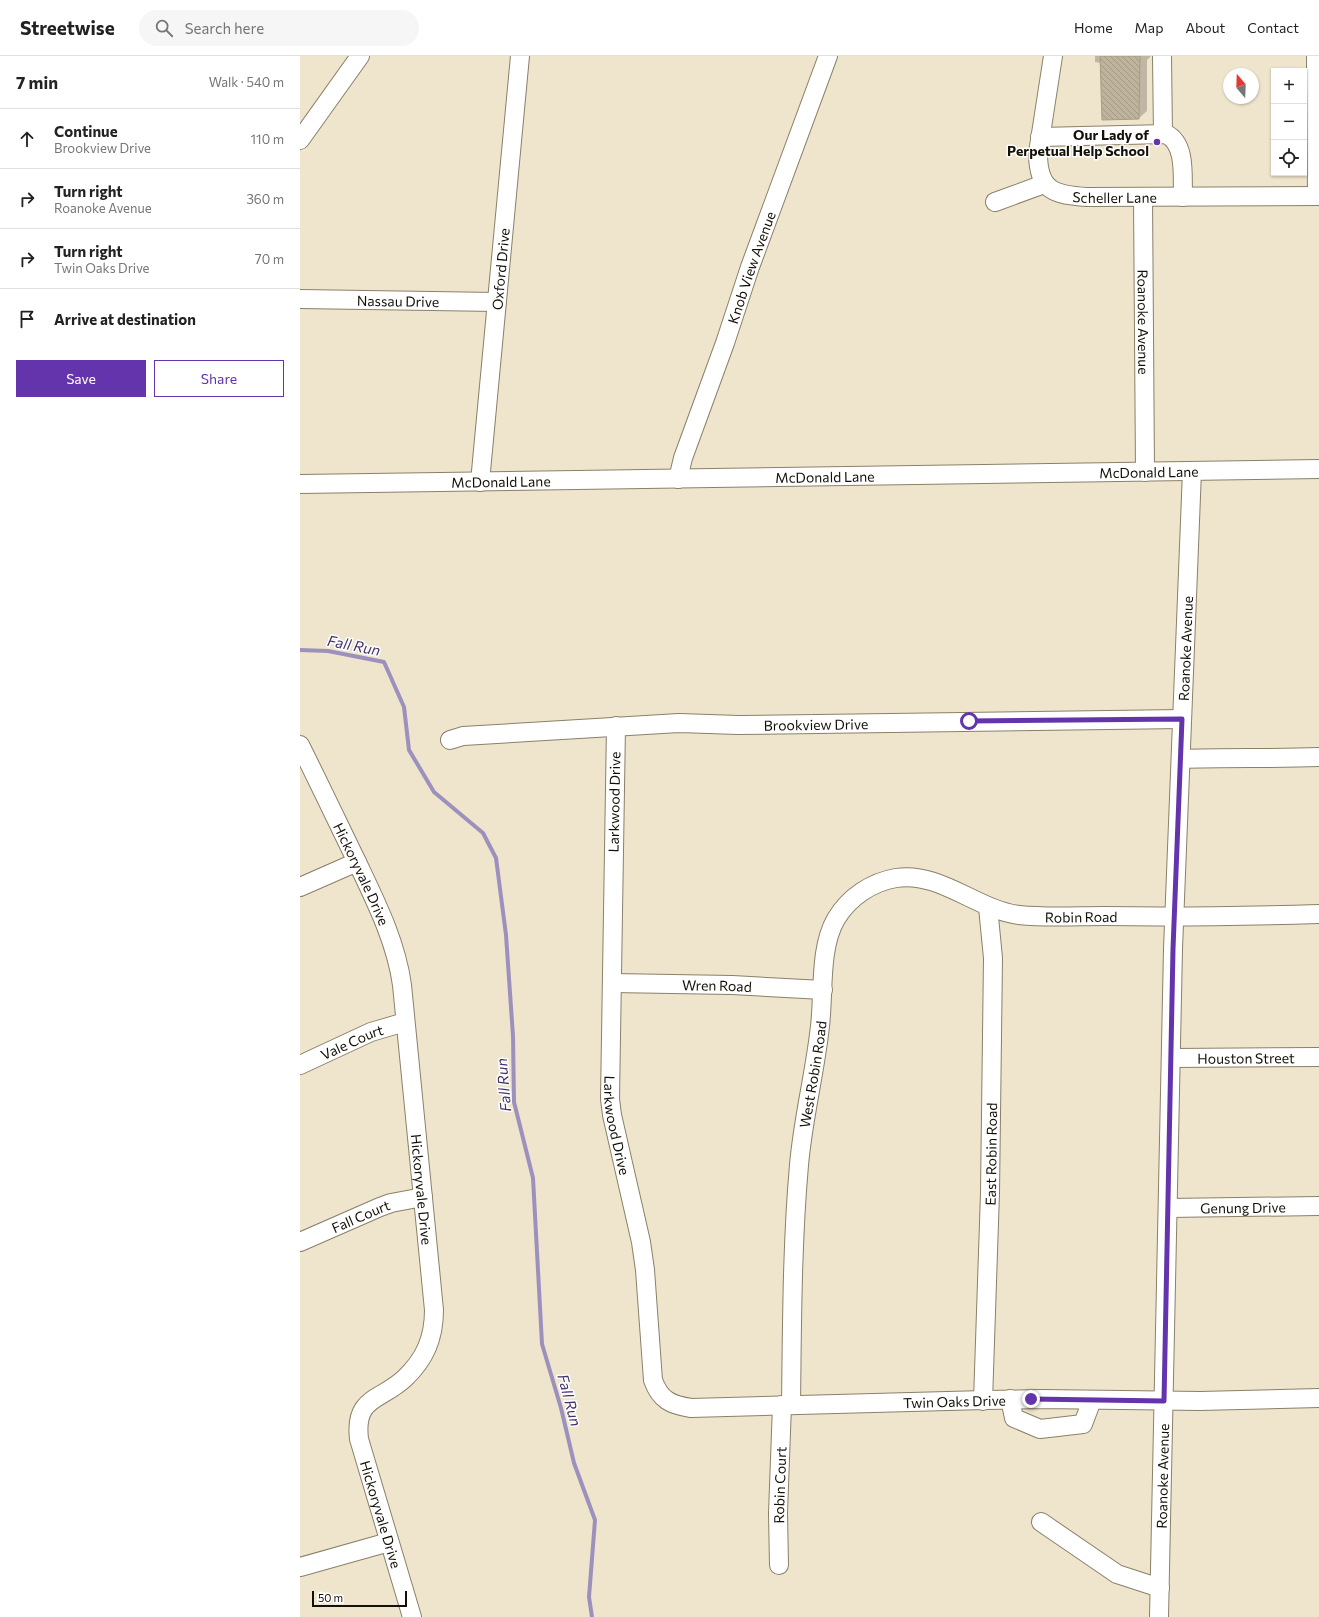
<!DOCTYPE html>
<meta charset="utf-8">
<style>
body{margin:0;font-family:Commissioner,sans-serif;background:#f6f6f6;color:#222}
.controls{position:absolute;right:12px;top:12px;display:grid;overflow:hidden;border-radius:0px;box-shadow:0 1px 3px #0004}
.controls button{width:36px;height:36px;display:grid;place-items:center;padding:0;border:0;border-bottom:1px solid #e0e0e0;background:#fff;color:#222;font:20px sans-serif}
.compass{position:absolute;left:923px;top:12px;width:36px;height:36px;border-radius:50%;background:#fff;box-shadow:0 1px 3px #0004;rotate:341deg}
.scale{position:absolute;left:12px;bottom:10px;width:95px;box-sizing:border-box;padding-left:4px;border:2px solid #141008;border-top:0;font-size:11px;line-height:14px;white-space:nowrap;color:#141008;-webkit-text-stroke:3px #fff;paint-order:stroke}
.stop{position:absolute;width:12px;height:12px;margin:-9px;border:3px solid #6334ac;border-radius:50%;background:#fff}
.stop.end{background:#6334ac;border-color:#fff;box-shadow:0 1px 4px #0008}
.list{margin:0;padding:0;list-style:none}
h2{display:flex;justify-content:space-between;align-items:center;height:52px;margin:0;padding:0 16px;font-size:17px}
h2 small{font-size:13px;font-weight:400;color:#767676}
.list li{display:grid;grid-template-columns:26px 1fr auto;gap:12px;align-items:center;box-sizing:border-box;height:60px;padding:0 16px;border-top:1px solid #e0e0e0}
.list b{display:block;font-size:15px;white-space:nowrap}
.list p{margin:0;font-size:13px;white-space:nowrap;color:#767676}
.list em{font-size:13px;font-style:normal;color:#767676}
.actions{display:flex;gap:8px;padding:12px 16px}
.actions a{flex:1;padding:9px 0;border:1px solid #6334ac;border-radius:0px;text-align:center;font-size:14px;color:#6334ac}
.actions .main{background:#6334ac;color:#fff}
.icon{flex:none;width:22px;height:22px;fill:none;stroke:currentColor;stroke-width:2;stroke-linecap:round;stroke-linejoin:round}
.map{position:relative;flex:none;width:1019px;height:1561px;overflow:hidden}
header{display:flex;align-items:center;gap:24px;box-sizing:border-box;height:56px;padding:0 20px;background:#fff;border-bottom:1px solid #e0e0e0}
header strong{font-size:19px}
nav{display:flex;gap:22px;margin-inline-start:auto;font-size:14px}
.search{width:280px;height:36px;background:#f6f6f6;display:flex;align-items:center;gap:10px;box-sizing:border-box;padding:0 14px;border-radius:22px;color:#767676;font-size:15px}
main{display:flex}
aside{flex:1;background:#fff}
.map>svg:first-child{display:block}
</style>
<header>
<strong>Streetwise</strong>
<div class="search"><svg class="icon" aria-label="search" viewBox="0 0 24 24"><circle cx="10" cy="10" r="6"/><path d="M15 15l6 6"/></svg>Search here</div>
<nav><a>Home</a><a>Map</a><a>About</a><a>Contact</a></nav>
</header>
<main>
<aside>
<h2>7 min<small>Walk · 540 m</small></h2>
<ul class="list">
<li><svg class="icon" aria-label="ahead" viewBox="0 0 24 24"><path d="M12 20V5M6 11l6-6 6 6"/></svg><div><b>Continue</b><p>Brookview Drive</p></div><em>110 m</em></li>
<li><svg class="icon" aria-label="right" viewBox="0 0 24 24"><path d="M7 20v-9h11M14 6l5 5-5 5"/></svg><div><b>Turn right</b><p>Roanoke Avenue</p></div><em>360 m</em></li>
<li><svg class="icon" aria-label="right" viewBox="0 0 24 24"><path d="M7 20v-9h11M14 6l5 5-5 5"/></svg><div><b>Turn right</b><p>Twin Oaks Drive</p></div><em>70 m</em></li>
<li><svg class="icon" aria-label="arrive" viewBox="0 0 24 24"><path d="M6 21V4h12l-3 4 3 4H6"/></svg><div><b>Arrive at destination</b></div></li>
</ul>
<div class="actions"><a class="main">Save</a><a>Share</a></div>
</aside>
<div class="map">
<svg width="1019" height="1561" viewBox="0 0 1019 1561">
<defs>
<pattern id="building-back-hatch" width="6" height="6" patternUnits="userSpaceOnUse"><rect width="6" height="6" fill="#beb39c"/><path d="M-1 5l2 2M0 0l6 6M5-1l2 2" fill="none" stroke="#a29985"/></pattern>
</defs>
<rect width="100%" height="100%" fill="#efe4cc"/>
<!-- shadow -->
<path fill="#0003" d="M 795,0 L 851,0 L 847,4 L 847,55 L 839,62 L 801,7 L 795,6 Z"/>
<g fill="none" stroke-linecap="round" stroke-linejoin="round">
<!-- stream -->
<path stroke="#9c91bd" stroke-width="4" d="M 0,594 L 28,595 L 84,606 L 104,651 L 109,694 L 134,736 L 183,777 L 196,802 L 206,879 L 213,980 L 214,1046 L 233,1122 L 242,1288 L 261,1352 L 274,1407 L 295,1464 L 289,1541 L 292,1561"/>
</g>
<!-- building -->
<path fill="url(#building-back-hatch)" stroke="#a69c86" d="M 800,0 L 840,0 L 839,63 L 802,64 Z"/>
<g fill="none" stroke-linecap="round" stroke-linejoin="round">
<defs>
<g id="minor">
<path id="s1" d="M 753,0 L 738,97 C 738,134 753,139 787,141 L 1019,140"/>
<path d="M 862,0 L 863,78"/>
<path d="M 1016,0 L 1017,140"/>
<path d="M 740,81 L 866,78 C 887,88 882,122 883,141"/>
<path d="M 0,84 L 60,0"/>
<path id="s2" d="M 843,141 L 845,416"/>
<path d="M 695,146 L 744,128"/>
<path id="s3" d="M 0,243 L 197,246"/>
<path id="s4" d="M 378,423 L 383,402 L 425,287 L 450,211 L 528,0"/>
<path id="s5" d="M 180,426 L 220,0"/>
<path id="s6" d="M 0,428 L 1019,413"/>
<path id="s7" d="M 316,670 L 310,1043 L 312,1059 L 341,1186 L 345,1214 L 353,1324 C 360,1344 371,1349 391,1352 L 685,1344 L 742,1343 L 900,1345 L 1019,1342"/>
<path id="s8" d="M 150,684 L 163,680 L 379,667 L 438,669 L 882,663"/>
<path id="s9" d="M 0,689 C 19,727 37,765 56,804 C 75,844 96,885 102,929 L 134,1254 C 134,1282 125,1303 105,1322 C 81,1345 54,1340 59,1383 L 112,1561"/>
<path d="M 881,703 C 927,701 973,703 1019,701"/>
<path d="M 0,831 L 57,806"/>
<path id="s10" d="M 312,927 L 432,929 L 523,934"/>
<path id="s11" d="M 872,1002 L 1019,1001"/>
<path id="s12" d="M 0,1009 L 71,976 L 105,966"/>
<path id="s13" d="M 868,1152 L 1019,1150"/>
<path id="s14" d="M 0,1186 L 80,1151 L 91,1147 L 123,1141"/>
<path d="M 710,1343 L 714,1362 L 740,1373 L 783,1368 L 792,1344"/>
<path id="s15" d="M 683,1345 L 690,1137 L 693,902 L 688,851"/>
<path id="s16" d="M 491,1349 C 492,1269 492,1188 499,1109 C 503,1062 515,1017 520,970 C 524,937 519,892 536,863 C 549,841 572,826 596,822 C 640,815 677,854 719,859 C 747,862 776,860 804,860 C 876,861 947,860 1019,858"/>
<path d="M 741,1466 L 817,1518 L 860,1532"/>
<path id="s17" d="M 479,1509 L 478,1457 L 482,1349"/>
<path d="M 0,1511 L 89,1486"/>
<path id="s18" d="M 859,1561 L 873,893 L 892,415"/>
</g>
</defs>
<!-- minor casing -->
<use href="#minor" stroke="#8a806a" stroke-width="20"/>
<!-- minor -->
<use href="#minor" stroke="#fff" stroke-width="18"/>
</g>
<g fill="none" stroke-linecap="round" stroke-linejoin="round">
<!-- route -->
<path stroke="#6334ac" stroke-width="5" d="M 669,665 L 882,663 L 873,893 L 864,1345 L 731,1343"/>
</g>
<!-- markers -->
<circle fill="#6334ac" stroke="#fff" stroke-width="1.5" cx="857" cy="86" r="4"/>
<g text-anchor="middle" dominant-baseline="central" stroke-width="3" stroke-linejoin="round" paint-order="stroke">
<!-- poi labels -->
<g font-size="14" font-weight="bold" fill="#141008" stroke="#fff" text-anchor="end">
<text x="849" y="78">Our Lady of<tspan x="849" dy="16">Perpetual Help School</tspan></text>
</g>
<!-- street labels -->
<g font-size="14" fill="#141008" stroke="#fff">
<text stroke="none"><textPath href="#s1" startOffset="203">Scheller Lane</textPath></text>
<text stroke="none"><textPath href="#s4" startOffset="224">Knob View Avenue</textPath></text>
<text stroke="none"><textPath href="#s5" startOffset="214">Oxford Drive</textPath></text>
<text stroke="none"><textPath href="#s3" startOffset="98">Nassau Drive</textPath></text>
<text stroke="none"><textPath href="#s2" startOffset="125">Roanoke Avenue</textPath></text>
<text stroke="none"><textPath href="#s6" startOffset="849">McDonald Lane</textPath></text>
<text stroke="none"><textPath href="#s6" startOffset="525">McDonald Lane</textPath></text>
<text stroke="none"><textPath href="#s6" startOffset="201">McDonald Lane</textPath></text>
<text stroke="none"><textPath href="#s18" startOffset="969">Roanoke Avenue</textPath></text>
<text stroke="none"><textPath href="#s8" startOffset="367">Brookview Drive</textPath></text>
<text transform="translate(314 746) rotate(-89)">Larkwood Drive</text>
<text stroke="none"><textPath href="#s9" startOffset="143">Hickoryvale Drive</textPath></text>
<text stroke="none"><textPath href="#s16" startOffset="757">Robin Road</textPath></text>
<text stroke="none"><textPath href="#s10" startOffset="105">Wren Road</textPath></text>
<text stroke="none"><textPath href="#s12" startOffset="57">Vale Court</textPath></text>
<text stroke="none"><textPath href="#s11" startOffset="74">Houston Street</textPath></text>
<text stroke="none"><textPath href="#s16" startOffset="332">West Robin Road</textPath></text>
<text stroke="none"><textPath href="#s7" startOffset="400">Larkwood Drive</textPath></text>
<text stroke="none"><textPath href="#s15" startOffset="247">East Robin Road</textPath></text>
<text stroke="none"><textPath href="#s9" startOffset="467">Hickoryvale Drive</textPath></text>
<text stroke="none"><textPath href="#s13" startOffset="75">Genung Drive</textPath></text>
<text stroke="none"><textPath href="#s14" startOffset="66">Fall Court</textPath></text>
<text stroke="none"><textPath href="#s7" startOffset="972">Twin Oaks Drive</textPath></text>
<text stroke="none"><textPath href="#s18" startOffset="141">Roanoke Avenue</textPath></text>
<text stroke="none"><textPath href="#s17" startOffset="80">Robin Court</textPath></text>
<text stroke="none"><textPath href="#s9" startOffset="826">Hickoryvale Drive</textPath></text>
</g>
<!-- water labels -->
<g font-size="15" font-style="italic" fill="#43316a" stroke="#fff">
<text transform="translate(54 589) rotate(11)">Fall Run</text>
<text transform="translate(203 1029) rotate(-95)">Fall Run</text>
<text transform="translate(270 1344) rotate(75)">Fall Run</text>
</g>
</g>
</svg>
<div class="controls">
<button>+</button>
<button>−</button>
<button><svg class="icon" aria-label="locate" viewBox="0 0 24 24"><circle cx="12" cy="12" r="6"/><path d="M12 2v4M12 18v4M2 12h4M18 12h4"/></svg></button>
</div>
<svg class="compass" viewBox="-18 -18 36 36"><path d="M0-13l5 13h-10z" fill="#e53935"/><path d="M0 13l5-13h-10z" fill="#767676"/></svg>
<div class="scale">50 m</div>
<div class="stop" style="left:669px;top:665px"></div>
<div class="stop end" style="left:731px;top:1343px"></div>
</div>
</main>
